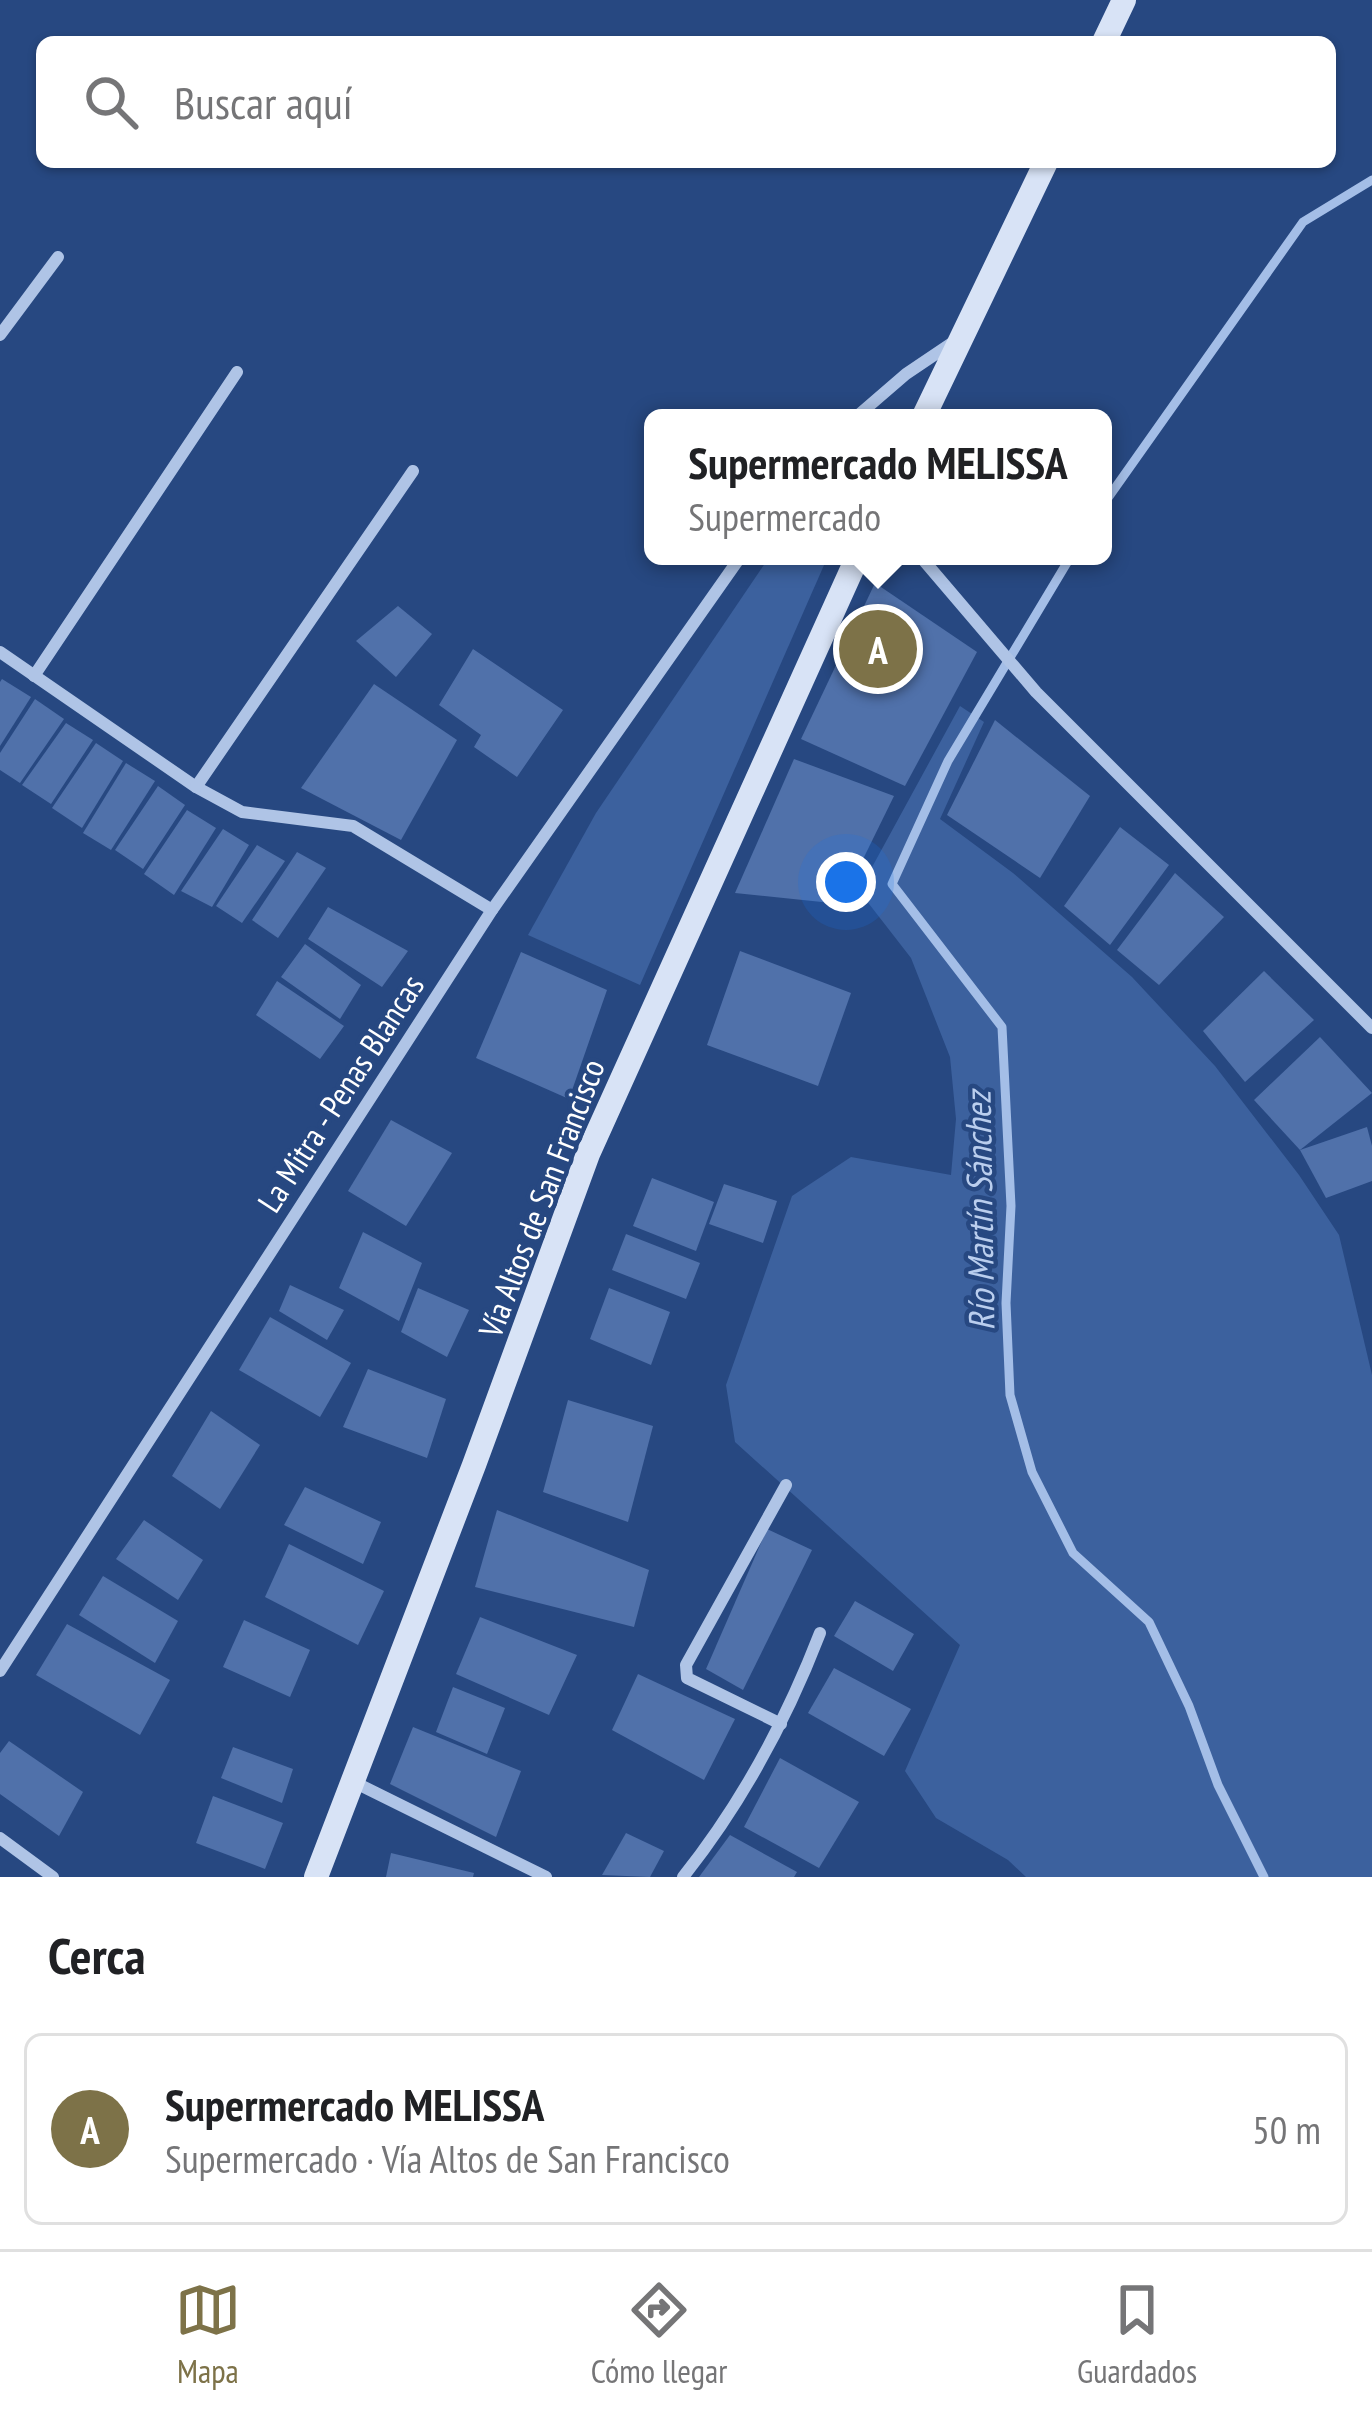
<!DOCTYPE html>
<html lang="es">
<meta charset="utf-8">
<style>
body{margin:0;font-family:"PT Sans Narrow",sans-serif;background:#f6f6f6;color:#202124}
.you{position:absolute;left:846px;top:882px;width:42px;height:42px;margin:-30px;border:9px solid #fff;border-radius:50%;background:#1a73e8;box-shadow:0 0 0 18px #1a73e833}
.badge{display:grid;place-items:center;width:78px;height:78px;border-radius:50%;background:#7d7248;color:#fff;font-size:39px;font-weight:700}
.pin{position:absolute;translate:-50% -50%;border:6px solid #fff;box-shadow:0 3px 12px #0006}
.popup{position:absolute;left:644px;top:409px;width:468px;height:156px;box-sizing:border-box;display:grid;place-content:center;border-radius:18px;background:#fff;filter:drop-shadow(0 3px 9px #0005);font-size:39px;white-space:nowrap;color:#757577}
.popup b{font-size:45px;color:#202124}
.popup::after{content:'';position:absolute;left:50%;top:100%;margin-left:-24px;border:24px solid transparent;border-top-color:#fff}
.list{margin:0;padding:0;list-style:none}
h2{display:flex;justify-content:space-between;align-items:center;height:156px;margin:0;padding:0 48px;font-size:51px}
h2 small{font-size:39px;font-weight:400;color:#757577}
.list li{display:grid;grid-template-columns:78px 1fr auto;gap:36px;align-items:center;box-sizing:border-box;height:192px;margin:0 24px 24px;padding:0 24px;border:3px solid #e0e0e0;border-radius:18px}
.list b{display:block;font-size:45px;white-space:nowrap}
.list p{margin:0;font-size:39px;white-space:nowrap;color:#757577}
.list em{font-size:39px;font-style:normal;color:#757577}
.icon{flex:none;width:66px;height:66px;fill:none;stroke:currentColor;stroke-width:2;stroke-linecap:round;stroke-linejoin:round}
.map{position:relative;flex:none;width:1372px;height:1877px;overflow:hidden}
.search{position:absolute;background:#fff;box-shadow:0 3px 9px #0004;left:36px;right:36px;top:36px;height:132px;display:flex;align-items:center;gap:30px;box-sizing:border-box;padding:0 42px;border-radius:18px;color:#757577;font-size:45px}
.sheet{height:372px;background:#fff}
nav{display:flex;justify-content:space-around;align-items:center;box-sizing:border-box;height:168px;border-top:3px solid #e0e0e0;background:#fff;font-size:33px;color:#757577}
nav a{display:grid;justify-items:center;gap:6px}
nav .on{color:#7d7248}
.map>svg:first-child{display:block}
</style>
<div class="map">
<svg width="1372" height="1877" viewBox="0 0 1372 1877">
<rect width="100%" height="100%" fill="#274881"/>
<!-- green -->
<g fill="#3c619e">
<path d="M 770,556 L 828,556 L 640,985 L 528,935 L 596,813 Z"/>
<path d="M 960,706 L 984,722 L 940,819 L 1013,873 L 1132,977 L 1215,1066 L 1299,1175 L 1339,1235 L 1372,1375 L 1372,1877 L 1026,1877 L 1008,1860 L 936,1818 L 905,1771 L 960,1645 L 735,1442 L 726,1385 L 792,1196 L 851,1157 L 951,1175 L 956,1119 L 950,1057 L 911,958 L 859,891 Z"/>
</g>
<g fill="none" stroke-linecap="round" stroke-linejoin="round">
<!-- stream -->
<g stroke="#a4bee7" stroke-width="9">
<path d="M 1103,505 L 1303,222 L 1372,180"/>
<path d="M 1071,556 L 948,761 L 892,884 L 1002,1027 L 1011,1206 L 1006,1303 L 1010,1395 L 1032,1472 L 1073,1553 L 1149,1622 L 1189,1706 L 1218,1785 L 1264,1877"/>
</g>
</g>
<!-- building -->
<g fill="#5071aa">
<path d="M 875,583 L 977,652 L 905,786 L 801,739 Z"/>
<path d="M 398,606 L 432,634 L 396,677 L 356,641 Z"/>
<path d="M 473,649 L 563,710 L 517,777 L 474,747 L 481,735 L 439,705 Z"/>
<path d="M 2,679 L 31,697 L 0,746 L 0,682 Z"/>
<path d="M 374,684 L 457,740 L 401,840 L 301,788 Z"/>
<path d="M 35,699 L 64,719 L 20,783 L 0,770 L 0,753 Z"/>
<path d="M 995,720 L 1090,796 L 1040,878 L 947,815 Z"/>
<path d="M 66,723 L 93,740 L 51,804 L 22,785 Z"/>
<path d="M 96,743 L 123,761 L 82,828 L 52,808 Z"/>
<path d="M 794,759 L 894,796 L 841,904 L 735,893 Z"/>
<path d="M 126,763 L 155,781 L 111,850 L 83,833 Z"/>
<path d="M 158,786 L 185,805 L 143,869 L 115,850 Z"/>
<path d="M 187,810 L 216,828 L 174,895 L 144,874 Z"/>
<path d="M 1120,827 L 1169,865 L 1110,945 L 1064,906 Z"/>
<path d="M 223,829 L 249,845 L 212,907 L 181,891 Z"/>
<path d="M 257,845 L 285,861 L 242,923 L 216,906 Z"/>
<path d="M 297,852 L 326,868 L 278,938 L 252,920 Z"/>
<path d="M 1175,873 L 1224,917 L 1159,985 L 1117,950 Z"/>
<path d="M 328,907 L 408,951 L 382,987 L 308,939 Z"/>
<path d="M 305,944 L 361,985 L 340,1019 L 281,977 Z"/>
<path d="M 740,951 L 851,993 L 818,1086 L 707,1045 Z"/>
<path d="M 521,952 L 607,990 L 569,1099 L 476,1058 Z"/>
<path d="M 1264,971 L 1314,1020 L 1245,1082 L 1203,1031 Z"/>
<path d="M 277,981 L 344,1026 L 320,1059 L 256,1015 Z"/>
<path d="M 1320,1037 L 1372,1093 L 1300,1150 L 1254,1100 Z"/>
<path d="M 391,1120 L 452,1153 L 406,1226 L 348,1191 Z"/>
<path d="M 1367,1127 L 1372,1146 L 1372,1181 L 1326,1198 L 1300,1150 Z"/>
<path d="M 652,1178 L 714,1202 L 696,1251 L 633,1226 Z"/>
<path d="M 724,1184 L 777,1201 L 763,1243 L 709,1224 Z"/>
<path d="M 363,1232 L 422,1263 L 399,1321 L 339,1288 Z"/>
<path d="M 626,1234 L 700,1263 L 686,1299 L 612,1270 Z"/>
<path d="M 290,1285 L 344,1310 L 327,1340 L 279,1311 Z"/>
<path d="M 418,1288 L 469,1310 L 447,1357 L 401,1332 Z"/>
<path d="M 609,1288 L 670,1312 L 651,1365 L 590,1339 Z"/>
<path d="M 270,1317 L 351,1363 L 320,1417 L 239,1370 Z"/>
<path d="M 368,1369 L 446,1399 L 427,1458 L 343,1427 Z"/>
<path d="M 568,1400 L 653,1426 L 628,1522 L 543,1492 Z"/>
<path d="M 211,1411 L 260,1445 L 220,1509 L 172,1476 Z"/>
<path d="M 305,1487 L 381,1522 L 363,1564 L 284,1525 Z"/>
<path d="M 497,1510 L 649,1570 L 634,1627 L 475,1587 Z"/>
<path d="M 144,1520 L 203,1560 L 178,1600 L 116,1559 Z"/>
<path d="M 767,1529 L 812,1550 L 743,1690 L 706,1669 Z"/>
<path d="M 289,1544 L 384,1591 L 358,1645 L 265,1597 Z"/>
<path d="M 103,1576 L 178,1621 L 155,1663 L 79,1615 Z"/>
<path d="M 855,1601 L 914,1634 L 893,1671 L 834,1636 Z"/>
<path d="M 480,1617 L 577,1655 L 549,1715 L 456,1674 Z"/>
<path d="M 244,1620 L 310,1650 L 290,1697 L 223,1667 Z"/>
<path d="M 67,1624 L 170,1680 L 140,1735 L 36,1675 Z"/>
<path d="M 834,1668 L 911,1709 L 884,1756 L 808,1713 Z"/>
<path d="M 638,1674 L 735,1719 L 704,1780 L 612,1730 Z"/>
<path d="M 453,1687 L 505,1708 L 487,1754 L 436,1732 Z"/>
<path d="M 413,1727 L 521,1771 L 496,1837 L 390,1784 Z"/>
<path d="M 9,1741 L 83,1792 L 59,1836 L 0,1794 L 0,1753 Z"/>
<path d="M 233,1747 L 293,1769 L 282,1803 L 221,1778 Z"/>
<path d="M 780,1758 L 859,1802 L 819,1868 L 744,1827 Z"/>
<path d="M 213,1796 L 283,1823 L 265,1869 L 196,1843 Z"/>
<path d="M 626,1833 L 664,1851 L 650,1877 L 602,1875 Z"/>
<path d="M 730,1835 L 797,1872 L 794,1877 L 699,1877 Z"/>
<path d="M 391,1853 L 474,1873 L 473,1877 L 386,1877 Z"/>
</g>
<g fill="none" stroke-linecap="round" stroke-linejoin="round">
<!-- street -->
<g stroke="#afc4e6" stroke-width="12">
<path d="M 0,335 L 58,257"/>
<path d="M 855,418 L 906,374 L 952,343"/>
<path d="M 920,556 L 1036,692 L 1372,1028"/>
<path d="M 0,652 L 196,787 L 242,812 L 353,826 L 492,910"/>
<path d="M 34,676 L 237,372"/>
<path d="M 196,787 L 413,471"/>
<path d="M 0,1671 L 492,910 L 741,556"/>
<path d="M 781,1724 L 687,1678 L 686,1665 L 786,1485"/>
<path d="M 354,1782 L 546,1877"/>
<path d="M 0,1838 L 53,1877"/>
<path d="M 683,1877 C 742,1803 786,1721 820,1633"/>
</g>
<!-- secondary -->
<g stroke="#d8e3f6" stroke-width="24">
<path d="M 1104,42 L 1124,0"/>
<path d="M 923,418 L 1046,162"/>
<path d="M 316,1877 L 474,1465 L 588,1154 L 858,556"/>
</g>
</g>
<g text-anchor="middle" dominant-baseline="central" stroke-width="9" stroke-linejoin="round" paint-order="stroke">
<!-- street labels -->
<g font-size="33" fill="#fff" stroke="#274881">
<text transform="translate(340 1093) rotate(-57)">La Mitra - Penas Blancas</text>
<text transform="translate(541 1198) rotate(-69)">Vía Altos de San Francisco</text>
</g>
<!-- water labels -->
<g font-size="36" font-style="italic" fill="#baceee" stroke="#274881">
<text transform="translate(979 1211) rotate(-91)">Río Martín Sánchez</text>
</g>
</g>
</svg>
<div class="you"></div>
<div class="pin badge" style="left:878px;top:649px">A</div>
<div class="popup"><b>Supermercado MELISSA</b>Supermercado</div>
<div class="search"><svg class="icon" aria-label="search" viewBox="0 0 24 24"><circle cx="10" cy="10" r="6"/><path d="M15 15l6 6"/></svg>Buscar aquí</div>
</div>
<section class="sheet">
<h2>Cerca<small></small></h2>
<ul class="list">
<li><span class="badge">A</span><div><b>Supermercado MELISSA</b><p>Supermercado · Vía Altos de San Francisco</p></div><em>50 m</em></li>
</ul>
</section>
<nav>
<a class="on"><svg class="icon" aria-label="map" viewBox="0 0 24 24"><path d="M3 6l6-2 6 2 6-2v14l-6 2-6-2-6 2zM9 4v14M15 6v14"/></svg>Mapa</a>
<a><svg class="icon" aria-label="directions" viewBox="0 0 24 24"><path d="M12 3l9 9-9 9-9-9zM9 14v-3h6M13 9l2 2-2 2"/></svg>Cómo llegar</a>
<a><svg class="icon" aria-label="saved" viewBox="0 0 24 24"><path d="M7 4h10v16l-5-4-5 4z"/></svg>Guardados</a>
</nav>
